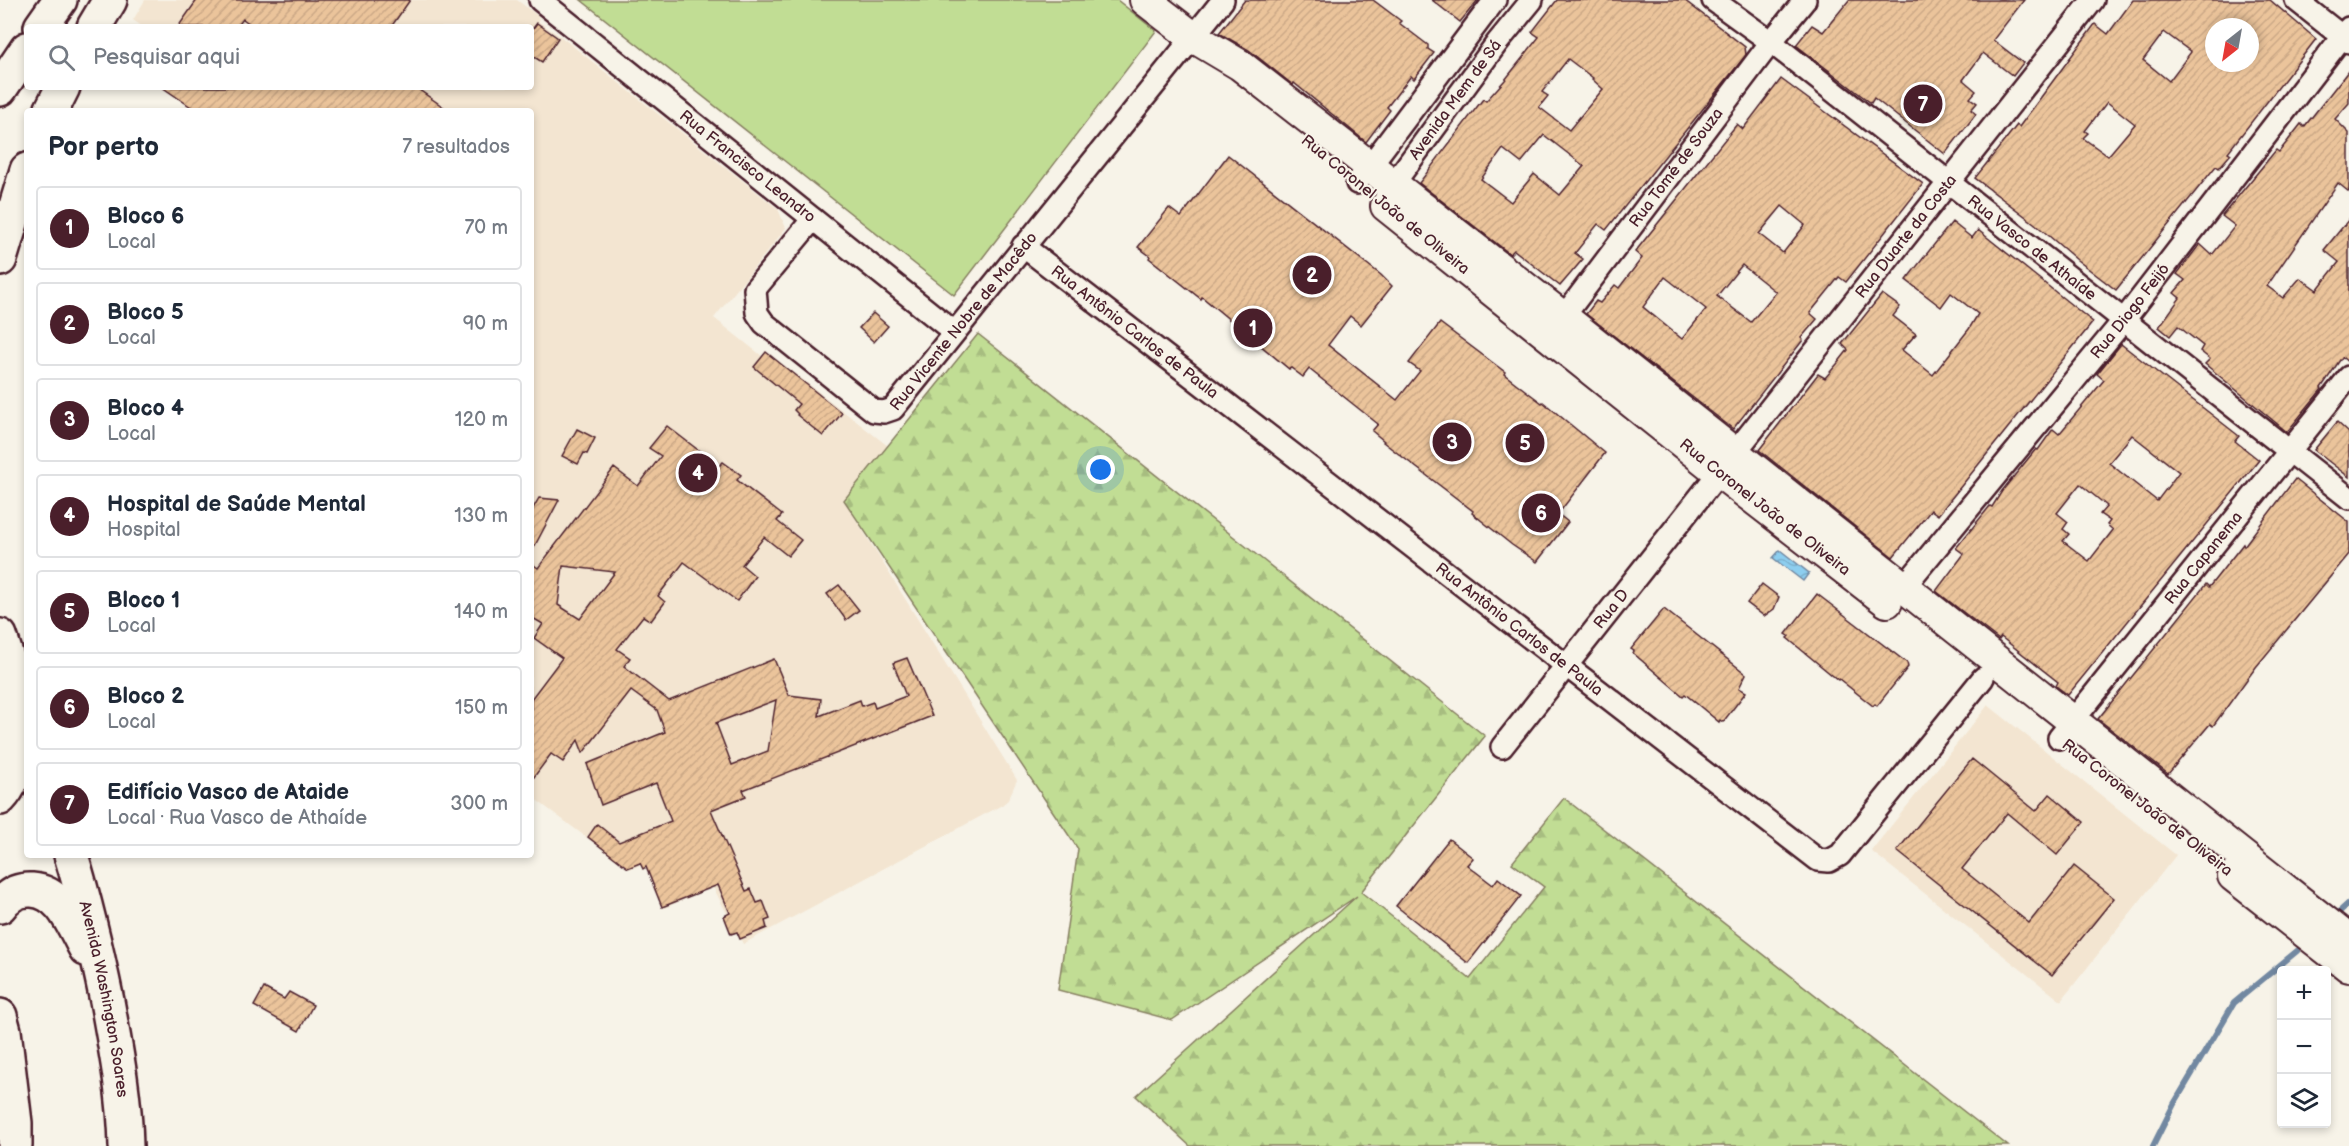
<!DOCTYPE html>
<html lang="pt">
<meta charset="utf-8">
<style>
body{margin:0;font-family:"Balsamiq Sans",sans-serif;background:#f6f6f7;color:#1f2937}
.controls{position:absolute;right:18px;bottom:18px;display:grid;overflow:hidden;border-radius:6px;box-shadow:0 3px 9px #0003}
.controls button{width:54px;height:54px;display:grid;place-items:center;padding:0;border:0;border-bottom:2px solid #e0e1e3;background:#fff;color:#1f2937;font:30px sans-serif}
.compass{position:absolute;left:2205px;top:18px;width:54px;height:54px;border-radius:50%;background:#fff;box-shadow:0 3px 9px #0003;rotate:211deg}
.you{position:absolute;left:1101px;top:470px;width:21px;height:21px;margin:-15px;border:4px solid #fff;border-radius:50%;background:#1a73e8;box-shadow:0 0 0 9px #1a73e833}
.badge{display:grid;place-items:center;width:39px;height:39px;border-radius:50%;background:#4a1f2b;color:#fff;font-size:20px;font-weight:700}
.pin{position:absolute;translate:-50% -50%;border:3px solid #fff;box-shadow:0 2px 6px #0006}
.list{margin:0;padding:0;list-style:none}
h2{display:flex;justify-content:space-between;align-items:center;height:78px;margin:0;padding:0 24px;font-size:26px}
h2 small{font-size:20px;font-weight:400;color:#747a83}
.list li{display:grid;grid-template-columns:39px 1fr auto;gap:18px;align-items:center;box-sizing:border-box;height:84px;margin:0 12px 12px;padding:0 12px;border:2px solid #e0e1e3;border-radius:6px}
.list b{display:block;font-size:22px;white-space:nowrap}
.list p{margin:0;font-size:20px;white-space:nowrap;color:#747a83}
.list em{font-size:20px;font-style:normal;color:#747a83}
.icon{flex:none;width:33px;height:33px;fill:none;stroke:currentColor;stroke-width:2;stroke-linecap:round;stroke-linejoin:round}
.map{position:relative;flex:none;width:2349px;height:1146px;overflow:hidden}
.search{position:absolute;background:#fff;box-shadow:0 3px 9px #0003;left:24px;top:24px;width:510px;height:66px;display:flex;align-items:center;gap:15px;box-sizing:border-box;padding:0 21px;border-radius:6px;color:#747a83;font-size:22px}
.panel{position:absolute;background:#fff;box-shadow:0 3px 9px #0003;left:24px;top:108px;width:510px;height:750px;border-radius:6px}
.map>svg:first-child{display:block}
</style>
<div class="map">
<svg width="2349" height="1146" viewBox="0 0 2349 1146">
<defs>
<pattern id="forest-firs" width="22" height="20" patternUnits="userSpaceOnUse" patternTransform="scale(1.5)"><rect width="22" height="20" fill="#c1dd94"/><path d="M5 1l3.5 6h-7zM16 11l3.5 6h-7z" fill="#a7bd80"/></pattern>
<pattern id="water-waves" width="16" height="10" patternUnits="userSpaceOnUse" patternTransform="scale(1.5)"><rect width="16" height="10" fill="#8dceef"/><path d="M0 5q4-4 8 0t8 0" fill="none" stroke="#7bb0cd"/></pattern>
<pattern id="building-hatch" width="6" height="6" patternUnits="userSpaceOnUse" patternTransform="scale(1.5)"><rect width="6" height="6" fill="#ebc49b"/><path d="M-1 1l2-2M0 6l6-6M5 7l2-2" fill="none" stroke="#cba886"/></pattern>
</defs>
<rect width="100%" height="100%" fill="#f7f3e8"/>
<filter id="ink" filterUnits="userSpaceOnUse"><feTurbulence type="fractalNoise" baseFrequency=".0167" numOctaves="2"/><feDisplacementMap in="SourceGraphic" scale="12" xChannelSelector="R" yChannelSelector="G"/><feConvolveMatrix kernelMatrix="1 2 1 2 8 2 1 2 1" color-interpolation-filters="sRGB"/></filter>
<g filter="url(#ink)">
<!-- built -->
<g fill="#f3e5d1">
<path d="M 145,0 L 517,0 L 538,16 L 539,22 L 560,36 L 778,209 L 786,228 L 714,318 L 762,356 L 766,351 L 888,446 L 844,500 L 1017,780 L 1008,800 L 1002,805 L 743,944 L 713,887 L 664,908 L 646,863 L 629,869 L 531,796 L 531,111 L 263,111 L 229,87 L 531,87 L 531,27 L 143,27 L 133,20 Z"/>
<path d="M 1988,705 L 2176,855 L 2061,1001 L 1871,851 Z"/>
</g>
<!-- forest -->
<path fill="url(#forest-firs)" stroke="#867e60" stroke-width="1.5" d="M 978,334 L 1485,736 L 1361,892 L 1470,979 L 1544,887 L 1512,863 L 1564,798 L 2008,1146 L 1190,1146 L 1136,1096 L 1357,896 L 1172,1020 L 1058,990 L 1078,849 L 844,500 Z"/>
<!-- pitch -->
<path fill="#c1dd94" stroke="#867e60" stroke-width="1.5" d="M 581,0 L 1117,0 L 1156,31 L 954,295 Z"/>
<!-- water -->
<path fill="url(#water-waves)" stroke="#7288a1" stroke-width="1.5" d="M 1780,550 L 1809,573 L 1803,581 L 1773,558 Z"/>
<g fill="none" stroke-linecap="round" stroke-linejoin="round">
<!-- stream -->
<g stroke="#7288a1" stroke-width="6">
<path d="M 2339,912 L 2349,903"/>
<path d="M 2153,1146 L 2174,1104 L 2234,1003 L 2297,951"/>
</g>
</g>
<!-- building -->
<g fill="url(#building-hatch)" stroke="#4a1f2b" stroke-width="1.5" fill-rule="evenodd">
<path d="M 197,0 L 410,0 L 391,27 L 254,27 L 243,19 L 237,27 L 178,27 Z"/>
<path d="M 1245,0 L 1373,0 L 1401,21 L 1399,23 L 1428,45 L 1428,49 L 1434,53 L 1414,79 L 1411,76 L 1387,107 L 1390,110 L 1366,142 L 1294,83 L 1293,85 L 1249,50 L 1219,33 Z"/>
<path d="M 1432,0 L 1478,0 L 1460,22 Z"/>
<path d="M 1557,0 L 1684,0 L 1745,47 L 1746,55 L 1606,230 L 1598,224 L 1575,253 L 1583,259 L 1560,286 L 1514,250 L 1510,254 L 1419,183 L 1483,99 L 1486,101 L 1505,80 L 1539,37 L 1532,32 ZM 1568,59 L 1593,78 L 1592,79 L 1603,89 L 1569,130 L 1539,107 L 1548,96 L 1542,92 ZM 1544,135 L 1584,166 L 1560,195 L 1534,174 L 1511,202 L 1481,179 L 1503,149 L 1521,163 Z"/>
<path d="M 1849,0 L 2024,0 L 1993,40 L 2023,63 L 2013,76 L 1983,53 L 1963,80 L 1976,91 L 1970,98 L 1977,103 L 1971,110 L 1976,114 L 1945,154 L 1874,98 L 1871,103 L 1796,45 L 1812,25 L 1823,32 Z"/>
<path d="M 2133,0 L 2270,0 L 2316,39 L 2228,152 L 2231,154 L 2219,168 L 2216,166 L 2116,290 L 2077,260 L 2034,223 L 1975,178 L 2017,125 L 2019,127 L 2095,24 L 2108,34 ZM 2214,27 L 2250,27 L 2250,63 L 2214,63 ZM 2164,32 L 2191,52 L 2169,81 L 2143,60 ZM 2107,102 L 2135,124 L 2108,156 L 2083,138 L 2088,133 L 2085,131 Z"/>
<path d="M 537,23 L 558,38 L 542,62 L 531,55 L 531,31 Z"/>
<path d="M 2349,70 L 2349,103 L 2335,119 L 2349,133 L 2349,192 L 2338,183 L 2267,286 L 2283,298 L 2300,278 L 2317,290 L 2339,262 L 2324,250 L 2349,219 L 2349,363 L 2342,357 L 2321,388 L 2322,389 L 2287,432 L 2205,364 L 2210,359 L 2200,351 L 2203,346 L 2178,326 L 2170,336 L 2159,327 L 2180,298 L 2174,293 L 2185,280 L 2177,274 L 2200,244 L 2212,255 L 2235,226 L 2222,216 L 2276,150 L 2279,152 L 2301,124 L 2304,127 Z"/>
<path d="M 1781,79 L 1923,184 L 1846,282 L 1839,277 L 1810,313 L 1817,319 L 1801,338 L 1803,340 L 1733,429 L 1586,314 L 1596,301 L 1600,303 L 1615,285 L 1619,288 L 1642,258 L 1635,252 L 1737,124 L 1743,129 ZM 1782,206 L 1805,225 L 1783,253 L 1759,234 ZM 1742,265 L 1776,292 L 1751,322 L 1717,296 ZM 1665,277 L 1706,309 L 1682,339 L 1643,307 Z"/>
<path d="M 162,87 L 415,87 L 449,111 L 197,111 Z"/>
<path d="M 1228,155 L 1381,275 L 1392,286 L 1361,325 L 1350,316 L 1328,345 L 1397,400 L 1420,371 L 1409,363 L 1440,323 L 1505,372 L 1504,374 L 1530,394 L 1542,403 L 1543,402 L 1605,453 L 1558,514 L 1568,522 L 1537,562 L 1512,545 L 1472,513 L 1473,511 L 1383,442 L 1384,441 L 1372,431 L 1378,424 L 1309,369 L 1303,377 L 1291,368 L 1289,369 L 1202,297 L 1201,299 L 1149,258 L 1150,256 L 1138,247 L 1169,208 L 1181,217 Z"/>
<path d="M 1952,222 L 1972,238 L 1978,230 L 2093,322 L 1938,515 L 1931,510 L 1893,557 L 1759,450 L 1818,374 L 1825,378 L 1837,364 L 1848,350 L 1842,344 L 1882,294 L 1900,307 L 1893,316 L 1916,334 L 1902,350 L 1933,375 L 1969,329 L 1978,314 L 1951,293 L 1941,307 L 1906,280 Z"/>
<path d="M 873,313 L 888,326 L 874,342 L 859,328 Z"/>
<path d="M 2121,344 L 2239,436 L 2235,441 L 2259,460 L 2068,695 L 2056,686 L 2058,682 L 2001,637 L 1999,640 L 1936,591 L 1964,554 L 1956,548 L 1990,506 L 1992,507 L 2002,491 L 2036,449 L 2038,450 L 2053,429 L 2059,434 L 2104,380 L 2097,374 ZM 2132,435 L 2179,472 L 2157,501 L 2109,463 ZM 2080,484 L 2107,506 L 2100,514 L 2110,521 L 2107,525 L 2113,530 L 2089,561 L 2063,541 L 2069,534 L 2063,529 L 2068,522 L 2057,513 Z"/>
<path d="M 766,352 L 842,413 L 823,436 L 797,415 L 798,414 L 794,410 L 799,404 L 754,367 Z"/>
<path d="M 2337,422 L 2349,433 L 2349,477 L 2314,450 Z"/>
<path d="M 667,426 L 719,466 L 723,462 L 741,475 L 737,480 L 782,515 L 777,521 L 801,540 L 788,556 L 764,537 L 742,565 L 755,576 L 737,601 L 684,562 L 658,596 L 665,602 L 651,621 L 643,616 L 617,649 L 630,658 L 624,666 L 669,701 L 774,659 L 789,695 L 821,699 L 819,716 L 860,700 L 862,706 L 873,702 L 875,708 L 906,696 L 893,663 L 907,658 L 932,716 L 743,790 L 746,796 L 711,810 L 746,891 L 751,889 L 757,903 L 763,901 L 770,919 L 765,921 L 767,928 L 740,939 L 737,932 L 731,934 L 724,916 L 730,913 L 718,885 L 662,907 L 646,867 L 643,869 L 640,863 L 628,868 L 588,837 L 597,824 L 619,842 L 671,821 L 656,783 L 601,805 L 587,764 L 665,732 L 657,710 L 631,691 L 583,753 L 578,740 L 563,762 L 551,754 L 531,781 L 531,699 L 562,658 L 534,638 L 543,624 L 531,617 L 531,563 L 538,568 L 614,468 L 638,486 L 661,456 L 649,448 ZM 563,566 L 615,572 L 580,619 L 558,605 ZM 776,700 L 768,751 L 732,765 L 716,723 Z"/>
<path d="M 577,429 L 595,438 L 587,454 L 584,453 L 578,464 L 562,456 Z"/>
<path d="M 2295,479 L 2349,522 L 2349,554 L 2256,667 L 2213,726 L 2210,724 L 2168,774 L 2098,719 L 2206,584 L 2209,587 L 2243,544 L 2244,546 Z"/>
<path d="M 539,498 L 559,500 L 531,553 L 531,512 Z"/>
<path d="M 1762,584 L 1779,597 L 1774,609 L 1764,616 L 1747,603 Z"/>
<path d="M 839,585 L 859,610 L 846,620 L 827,594 Z"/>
<path d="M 1817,594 L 1907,663 L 1908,667 L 1877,706 L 1875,704 L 1873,706 L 1839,679 L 1838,680 L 1787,638 L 1789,636 L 1786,634 Z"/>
<path d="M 1664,609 L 1746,674 L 1739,688 L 1746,692 L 1723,722 L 1720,720 L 1719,722 L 1685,694 L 1683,696 L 1633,653 L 1634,651 L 1631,649 Z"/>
<path d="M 1972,759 L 2036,811 L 2050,794 L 2084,822 L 2057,855 L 2007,813 L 1962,869 L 2029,923 L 2074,866 L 2114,898 L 2052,975 L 1897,851 Z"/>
<path d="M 1449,839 L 1473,858 L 1467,865 L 1493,885 L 1498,878 L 1521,896 L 1468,963 L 1396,906 Z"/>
<path d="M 264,988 L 284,999 L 289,992 L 313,1005 L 299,1031 L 254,1006 Z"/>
</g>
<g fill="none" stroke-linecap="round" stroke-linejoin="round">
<defs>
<g id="street">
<path id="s1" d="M 540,0 L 954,332"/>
<path id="s2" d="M 1713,0 L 1771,42 L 2349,498"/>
<path d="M 2296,0 L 2349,42"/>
<path d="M 1357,183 L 1495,0"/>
<path id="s3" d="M 1386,194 L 1497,43 L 1532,0"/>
<path id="s4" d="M 813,219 L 755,289 L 757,313 L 764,323 L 874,411 L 884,412 L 893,409 L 1223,0"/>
<path id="s5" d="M 1023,246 L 1818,860 L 1829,861 L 1840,855 L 1983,678"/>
<path id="s6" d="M 1555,328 L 1771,42 L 1805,0"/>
<path id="s7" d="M 1903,588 L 2124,320 L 2349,28"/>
<path id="s8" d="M 2059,738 L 2349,377"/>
<path id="s9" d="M 1502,747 L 2093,0"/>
</g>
<g id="secondary">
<path d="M 1145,0 L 1193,37 L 1240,65 L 1563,317 L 2349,940"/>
<path id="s10" d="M 1386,206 L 1719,472 L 1887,602"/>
<path d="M 2233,876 L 2349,967"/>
</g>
<g id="highway">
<path d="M 41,27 L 60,0"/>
<path d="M 94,27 L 110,0"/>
<path d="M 0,89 L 27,49"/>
<path d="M 51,111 L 63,87"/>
<path d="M 0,259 L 27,170"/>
<path d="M 0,636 L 22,703"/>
<path d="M 0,683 C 7,719 30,767 0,798"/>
<path id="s11" d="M 71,855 C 86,904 97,952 107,1001 C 116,1050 125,1097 126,1146"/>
<path d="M 0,906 C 8,895 18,889 32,890 C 62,892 73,926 86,949"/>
<path d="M 0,1016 L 4,1031 L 15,1123 L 15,1146"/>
</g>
</defs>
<!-- street casing -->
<use href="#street" stroke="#4a1f2b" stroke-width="26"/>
<!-- secondary casing -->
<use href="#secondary" stroke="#4a1f2b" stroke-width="34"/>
<!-- highway casing -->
<use href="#highway" stroke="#4a1f2b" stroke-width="38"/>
<!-- street -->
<use href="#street" stroke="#f7f3e8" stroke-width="21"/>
<!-- secondary -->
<use href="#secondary" stroke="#f7f3e8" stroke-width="30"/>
<!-- highway -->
<use href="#highway" stroke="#f7f3e8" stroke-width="33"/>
</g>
</g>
<g text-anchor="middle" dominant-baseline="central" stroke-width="4.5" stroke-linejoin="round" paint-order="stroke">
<!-- street labels -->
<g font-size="16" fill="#4a1f2b" stroke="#f7f3e8">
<text stroke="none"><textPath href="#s3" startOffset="117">Avenida Mem de Sá</textPath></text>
<text stroke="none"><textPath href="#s1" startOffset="266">Rua Francisco Leandro</textPath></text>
<text stroke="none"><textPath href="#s6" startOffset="201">Rua Tomé de Souza</textPath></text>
<text transform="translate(1385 205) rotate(39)">Rua Coronel João de Oliveira</text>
<text stroke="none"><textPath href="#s9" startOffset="651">Rua Duarte da Costa</textPath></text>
<text stroke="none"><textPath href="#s2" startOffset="404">Rua Vasco de Athaíde</textPath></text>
<text stroke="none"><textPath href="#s7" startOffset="358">Rua Diogo Feijó</textPath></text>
<text stroke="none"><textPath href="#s4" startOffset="400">Rua Vicente Nobre de Macêdo</textPath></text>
<text stroke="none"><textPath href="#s5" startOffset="141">Rua Antônio Carlos de Paula</textPath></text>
<text stroke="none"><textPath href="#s10" startOffset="484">Rua Coronel João de Oliveira</textPath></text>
<text stroke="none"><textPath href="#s8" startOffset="231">Rua Capanema</textPath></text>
<text stroke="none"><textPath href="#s9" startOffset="176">Rua D</textPath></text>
<text stroke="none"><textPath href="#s5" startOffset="627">Rua Antônio Carlos de Paula</textPath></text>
<text transform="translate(2147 808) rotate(38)">Rua Coronel João de Oliveira</text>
<text stroke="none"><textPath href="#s11" startOffset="148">Avenida Washington Soares</textPath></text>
</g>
</g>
</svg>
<div class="controls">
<button>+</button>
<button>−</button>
<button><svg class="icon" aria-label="layers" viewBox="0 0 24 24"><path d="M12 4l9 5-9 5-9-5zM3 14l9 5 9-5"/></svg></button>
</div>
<svg class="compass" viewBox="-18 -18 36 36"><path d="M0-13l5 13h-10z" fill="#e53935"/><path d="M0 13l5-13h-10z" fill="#747a83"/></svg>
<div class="you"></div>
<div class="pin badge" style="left:1253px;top:328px">1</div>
<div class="pin badge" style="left:1312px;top:275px">2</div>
<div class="pin badge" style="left:1452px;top:442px">3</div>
<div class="pin badge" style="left:698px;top:473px">4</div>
<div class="pin badge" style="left:1525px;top:443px">5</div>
<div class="pin badge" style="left:1541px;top:513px">6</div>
<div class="pin badge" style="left:1923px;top:104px">7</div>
<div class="search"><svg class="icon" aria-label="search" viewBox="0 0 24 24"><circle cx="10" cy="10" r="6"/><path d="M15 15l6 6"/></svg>Pesquisar aqui</div>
<section class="panel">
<h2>Por perto<small>7 resultados</small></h2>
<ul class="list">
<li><span class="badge">1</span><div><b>Bloco 6</b><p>Local</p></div><em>70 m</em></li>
<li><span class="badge">2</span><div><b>Bloco 5</b><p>Local</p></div><em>90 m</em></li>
<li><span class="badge">3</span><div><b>Bloco 4</b><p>Local</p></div><em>120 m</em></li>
<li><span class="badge">4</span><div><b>Hospital de Saúde Mental</b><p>Hospital</p></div><em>130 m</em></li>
<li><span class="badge">5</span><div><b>Bloco 1</b><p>Local</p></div><em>140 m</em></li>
<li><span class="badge">6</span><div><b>Bloco 2</b><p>Local</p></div><em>150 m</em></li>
<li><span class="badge">7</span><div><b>Edifício Vasco de Ataide</b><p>Local · Rua Vasco de Athaíde</p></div><em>300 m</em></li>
</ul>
</section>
</div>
